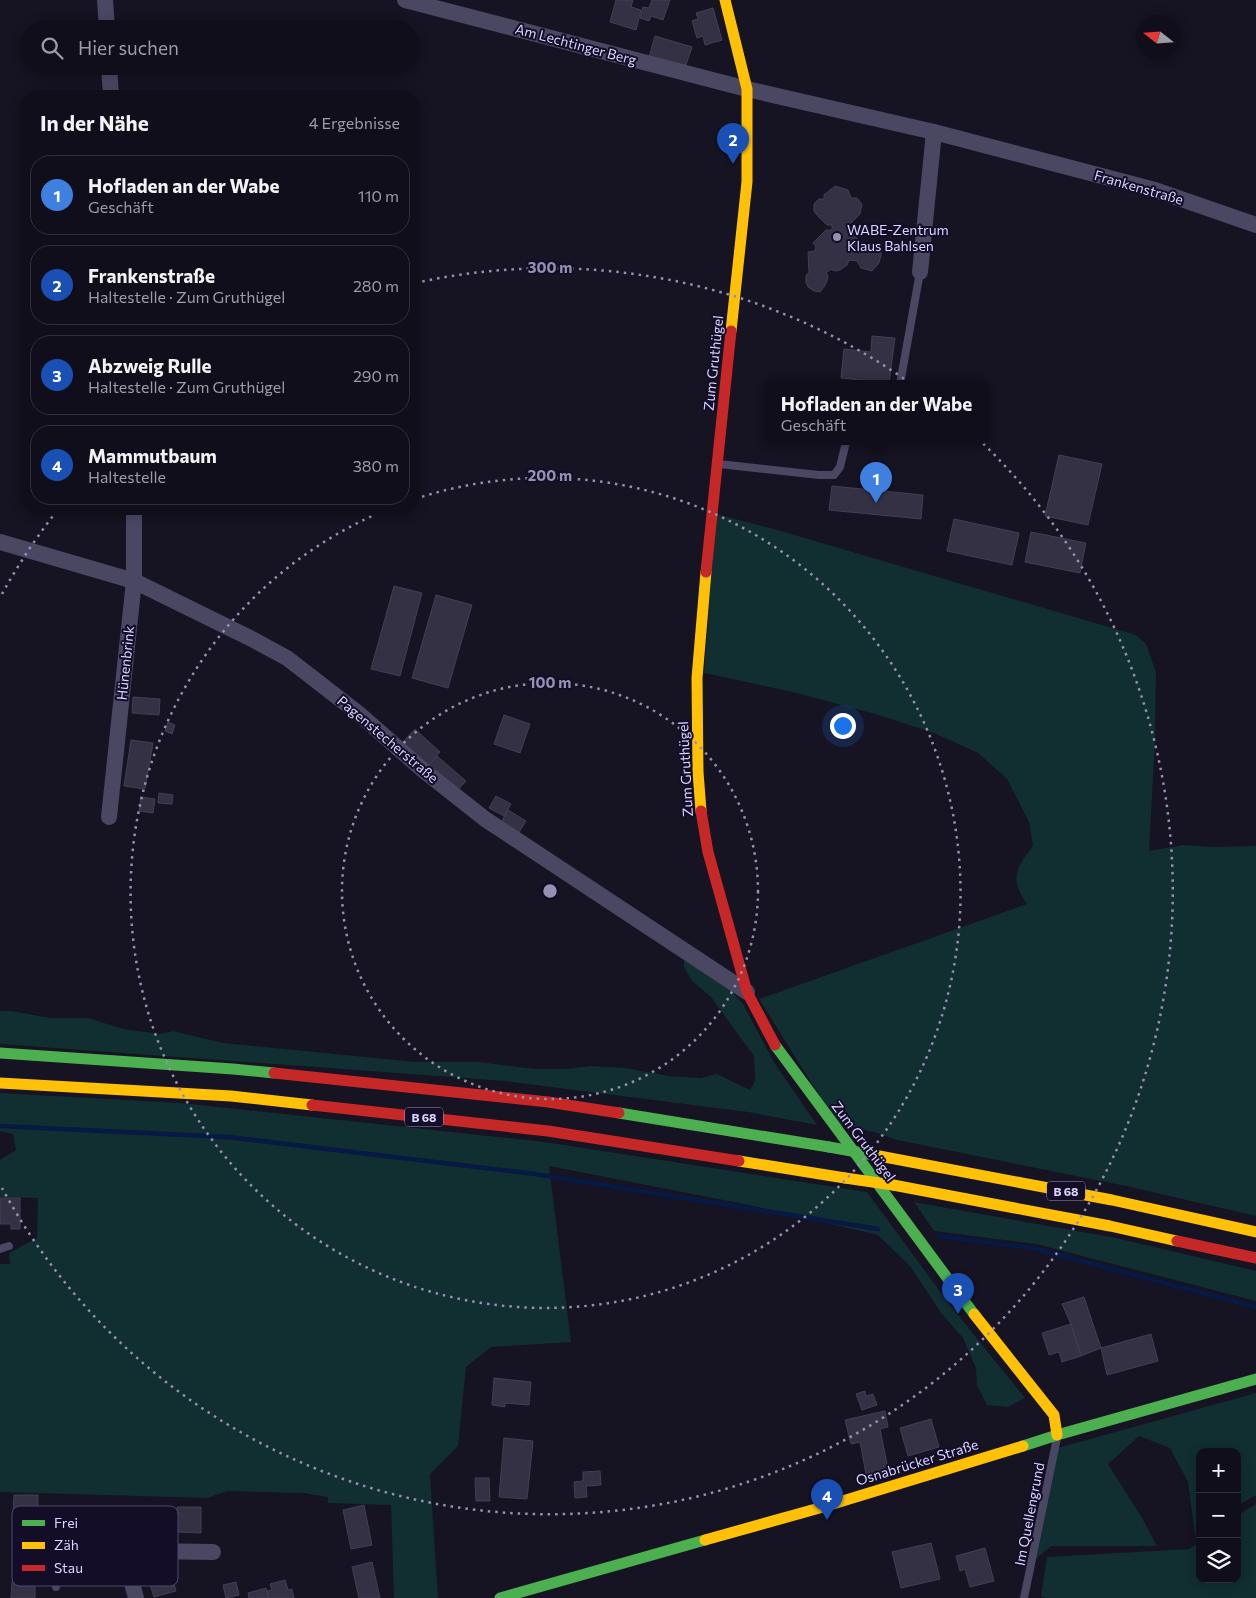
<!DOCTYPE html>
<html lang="de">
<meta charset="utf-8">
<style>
body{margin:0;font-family:Commissioner,sans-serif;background:#191723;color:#f1f3f6}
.controls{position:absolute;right:15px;bottom:15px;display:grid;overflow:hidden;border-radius:10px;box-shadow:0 2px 12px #0003}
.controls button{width:45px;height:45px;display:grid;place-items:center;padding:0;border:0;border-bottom:1px solid #302e39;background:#100e1a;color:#f1f3f6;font:25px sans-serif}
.compass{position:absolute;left:1136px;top:15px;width:45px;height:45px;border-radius:50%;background:#100e1a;box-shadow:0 2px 12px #0003;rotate:287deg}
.you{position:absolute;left:842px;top:725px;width:18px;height:18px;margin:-12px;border:4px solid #fff;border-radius:50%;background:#1a73e8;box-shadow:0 0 0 8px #1a73e833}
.badge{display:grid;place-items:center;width:32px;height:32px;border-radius:50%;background:#0f766e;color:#fff;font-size:16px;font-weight:700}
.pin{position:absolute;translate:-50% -41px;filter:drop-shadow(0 1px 2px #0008)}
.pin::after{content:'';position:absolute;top:26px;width:18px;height:15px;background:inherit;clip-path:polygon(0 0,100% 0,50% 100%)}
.popup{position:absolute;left:764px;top:380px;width:225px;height:65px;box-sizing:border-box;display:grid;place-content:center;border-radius:10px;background:#100e1a;filter:drop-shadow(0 1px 4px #0005);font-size:16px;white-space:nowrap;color:#9c9ca2}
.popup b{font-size:19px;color:#f1f3f6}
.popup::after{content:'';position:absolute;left:50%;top:100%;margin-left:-10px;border:10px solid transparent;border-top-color:#100e1a}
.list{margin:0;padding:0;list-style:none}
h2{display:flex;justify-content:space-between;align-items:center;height:65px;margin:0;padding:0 20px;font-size:21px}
h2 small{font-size:16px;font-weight:400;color:#9c9ca2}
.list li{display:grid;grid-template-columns:32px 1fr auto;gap:15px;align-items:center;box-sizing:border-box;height:80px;margin:0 10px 10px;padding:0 10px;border:1px solid #302e39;border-radius:20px}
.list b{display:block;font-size:19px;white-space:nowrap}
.list p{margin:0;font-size:16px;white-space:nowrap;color:#9c9ca2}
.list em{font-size:16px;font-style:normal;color:#9c9ca2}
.icon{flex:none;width:28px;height:28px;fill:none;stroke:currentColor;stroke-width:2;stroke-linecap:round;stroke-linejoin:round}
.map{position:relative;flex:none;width:1256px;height:1598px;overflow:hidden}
.search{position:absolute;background:#100e1a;box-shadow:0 2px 12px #0003;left:20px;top:20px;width:400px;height:55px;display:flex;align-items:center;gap:12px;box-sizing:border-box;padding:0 18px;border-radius:28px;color:#9c9ca2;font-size:19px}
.panel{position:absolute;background:#100e1a;box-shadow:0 2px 12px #0003;left:20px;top:90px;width:400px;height:425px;border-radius:20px}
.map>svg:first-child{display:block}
</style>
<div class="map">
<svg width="1256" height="1598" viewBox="0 0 1256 1598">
<rect width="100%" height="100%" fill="#161322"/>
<!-- green -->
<g fill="#112e31">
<path d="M 716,514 L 774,529 L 1136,635 L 1146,644 L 1156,672 L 1155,740 L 1149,851 L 1183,845 L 1212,847 L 1256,846 L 1256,1216 L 1126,1186 L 897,1140 L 878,1133 L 837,1124 L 759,999 L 1027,904 C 1009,878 1016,868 1033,846 L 1029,822 L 1007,779 L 978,753 L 934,733 L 875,714 L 793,692 L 704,673 Z"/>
<path d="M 688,958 L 722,980 L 743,1004 L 775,1064 L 817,1125 L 748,1112 L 505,1081 L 0,1044 L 0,1011 L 12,1011 L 50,1018 L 88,1018 L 123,1029 L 160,1034 L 173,1031 L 223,1043 L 415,1062 L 479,1062 L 535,1069 L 567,1069 L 591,1066 L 625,1068 L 669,1076 L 701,1078 L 717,1074 L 750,1090 L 755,1081 L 754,1056 L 711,997 L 692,981 L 684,967 L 684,961 Z"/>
<path d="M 0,1093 L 181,1103 L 545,1142 L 867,1192 L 950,1305 L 1025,1398 L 1008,1407 L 987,1405 L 977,1385 L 976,1368 L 963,1338 L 941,1313 L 910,1266 L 878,1235 L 749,1205 L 549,1166 L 571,1342 L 491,1347 L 466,1367 L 458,1446 L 430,1474 L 438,1598 L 394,1598 L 391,1505 L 328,1503 L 328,1497 L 304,1493 L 227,1491 L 208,1498 L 0,1492 L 0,1264 L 10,1264 L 9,1253 L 37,1238 L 38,1198 L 0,1197 L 0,1160 L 16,1150 L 13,1134 L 0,1131 Z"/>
<path d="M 914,1202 L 1116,1238 L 1256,1271 L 1256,1301 L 1036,1244 L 934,1231 Z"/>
<path d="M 1256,1393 L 1256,1496 L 1252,1497 L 1237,1506 L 1237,1452 L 1200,1452 L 1200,1532 L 1195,1535 L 1188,1482 L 1170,1448 L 1139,1436 L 1108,1464 L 1142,1518 L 1157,1546 L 1051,1546 L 1032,1562 L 1054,1449 Z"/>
<path d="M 1256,1504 L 1256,1598 L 1046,1598 L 1041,1596 L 1047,1557 L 1189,1549 L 1200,1542 L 1200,1579 L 1237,1579 L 1237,1516 Z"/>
</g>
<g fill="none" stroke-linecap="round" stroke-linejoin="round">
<!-- stream -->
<g stroke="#071945" stroke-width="4.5">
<path d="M 0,1126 L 228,1137 L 535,1174 L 878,1229"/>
<path d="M 938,1236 L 1032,1248 L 1256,1307"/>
</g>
</g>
<!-- building -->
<g fill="#353144" stroke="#433e56">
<path d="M 616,0 L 633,0 L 631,7 L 641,10 L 636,30 L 610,22 Z"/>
<path d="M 652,0 L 670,0 L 663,20 L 651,16 L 649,21 L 640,18 L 643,7 L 649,8 Z"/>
<path d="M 713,8 L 722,40 L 705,45 L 703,36 L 697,38 L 692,21 L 698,19 L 696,13 Z"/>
<path d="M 655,36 L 692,47 L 685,68 L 649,57 Z"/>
<path d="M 835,186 L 848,190 L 851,198 L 857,198 L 862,204 L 860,214 L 849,225 L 849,231 L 864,245 L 869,244 L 876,245 L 881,250 L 881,255 L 879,263 L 872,271 L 861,268 L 857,261 L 849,260 L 847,265 L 840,270 L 835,271 L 831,269 L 826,273 L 828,275 L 827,281 L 824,287 L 820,292 L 814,291 L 808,287 L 806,283 L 806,276 L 809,272 L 808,252 L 815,251 L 816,247 L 813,243 L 826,230 L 832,230 L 832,225 L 827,225 L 817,215 L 814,211 L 814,204 L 819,199 L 824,199 L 824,195 Z"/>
<path d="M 872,336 L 895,338 L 889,383 L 841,378 L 844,349 L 871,352 Z"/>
<path d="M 1059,455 L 1102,464 L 1088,525 L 1045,516 Z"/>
<path d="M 832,486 L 923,495 L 921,519 L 829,510 Z"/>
<path d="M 954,519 L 1019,533 L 1012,565 L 947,551 Z"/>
<path d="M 1031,532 L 1086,543 L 1080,573 L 1025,562 Z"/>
<path d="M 394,586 L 422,593 L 400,676 L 371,669 Z"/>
<path d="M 436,595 L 472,605 L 448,688 L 412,678 Z"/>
<path d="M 133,697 L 160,699 L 159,715 L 132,713 Z"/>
<path d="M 504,715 L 530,724 L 520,753 L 494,744 Z"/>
<path d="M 168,722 L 175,725 L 172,734 L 165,731 Z"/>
<path d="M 415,729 L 440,752 L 427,767 L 401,744 Z"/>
<path d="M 131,740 L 153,743 L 145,789 L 124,786 Z"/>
<path d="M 437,756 L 466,781 L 456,792 L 427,767 Z"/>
<path d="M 159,793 L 173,795 L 172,804 L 158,803 Z"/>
<path d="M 496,796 L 511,804 L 504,816 L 489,808 Z"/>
<path d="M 141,797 L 155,799 L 153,813 L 139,811 Z"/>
<path d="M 508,810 L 526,821 L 518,834 L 500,824 Z"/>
<path d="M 0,1198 L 20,1198 L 20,1229 L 11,1229 L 11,1224 L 0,1224 Z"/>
<path d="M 1084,1297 L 1101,1348 L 1081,1356 L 1071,1324 L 1062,1304 Z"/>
<path d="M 1071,1324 L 1081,1356 L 1062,1362 L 1059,1352 L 1049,1355 L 1042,1333 Z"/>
<path d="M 1151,1334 L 1158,1361 L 1107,1375 L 1101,1348 Z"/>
<path d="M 494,1378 L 531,1382 L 529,1405 L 505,1403 L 505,1407 L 492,1405 Z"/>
<path d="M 865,1391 L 866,1396 L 873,1394 L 877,1405 L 862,1410 L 856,1394 Z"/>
<path d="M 885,1411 L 888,1427 L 880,1429 L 888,1469 L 866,1474 L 860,1442 L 851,1444 L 845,1420 Z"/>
<path d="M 931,1419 L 939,1447 L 908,1456 L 900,1428 Z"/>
<path d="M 504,1438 L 533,1441 L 527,1499 L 499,1497 Z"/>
<path d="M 600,1471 L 601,1485 L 586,1486 L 587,1497 L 575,1498 L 574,1482 L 583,1481 L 583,1472 Z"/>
<path d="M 475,1478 L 489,1478 L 490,1501 L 476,1501 Z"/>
<path d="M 14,1495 L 38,1495 L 38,1519 L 13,1518 Z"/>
<path d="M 364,1505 L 372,1545 L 351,1549 L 343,1510 Z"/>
<path d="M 177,1507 L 201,1507 L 201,1533 L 176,1532 Z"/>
<path d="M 98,1508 L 123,1509 L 122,1536 L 96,1535 Z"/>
<path d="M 163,1508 L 163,1533 L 139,1534 L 139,1509 Z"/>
<path d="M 87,1511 L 87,1534 L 64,1535 L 63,1512 Z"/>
<path d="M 931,1543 L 940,1579 L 901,1588 L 892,1552 Z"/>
<path d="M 15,1545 L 42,1546 L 41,1573 L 14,1572 Z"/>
<path d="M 985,1548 L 994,1581 L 970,1587 L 965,1569 L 960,1571 L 956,1556 Z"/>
<path d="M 372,1562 L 380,1598 L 359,1598 L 352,1567 Z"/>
<path d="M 169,1565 L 176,1591 L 154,1597 L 146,1572 Z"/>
<path d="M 285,1580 L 288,1590 L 292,1589 L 294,1598 L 269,1598 L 267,1591 L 272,1590 L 270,1584 Z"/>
<path d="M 12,1582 L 35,1583 L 35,1598 L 11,1598 Z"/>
<path d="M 236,1582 L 239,1595 L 226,1598 L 223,1585 Z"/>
<path d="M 266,1588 L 269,1598 L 249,1598 L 248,1593 Z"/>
</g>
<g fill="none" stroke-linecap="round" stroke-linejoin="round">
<!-- lane -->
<g stroke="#4a4763" stroke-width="8">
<path d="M 900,384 L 920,272"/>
<path d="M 719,464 L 819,475 L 834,475 L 840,467 L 846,442"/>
<path d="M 0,1249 L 9,1246"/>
<path d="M 56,1587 L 55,1579 L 70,1561"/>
<path d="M 1024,1598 L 1057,1438"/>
</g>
<!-- street -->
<g stroke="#4a4763" stroke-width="16">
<path d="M 105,0 L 107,29"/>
<path d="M 405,0 L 747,89 L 934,132 L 1155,190 L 1256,225"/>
<path d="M 109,66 L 111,96"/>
<path d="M 920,272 L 934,132"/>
<path d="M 0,542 L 134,581 L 250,638 L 287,658 L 358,713 L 423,770 L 485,819 L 747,992"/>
<path d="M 109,817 L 134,581 L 134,509"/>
<path d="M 123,1550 L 136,1598"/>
<path d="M 70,1561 L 87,1550 L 213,1552"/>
</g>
<!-- fast -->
<g stroke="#4caf50" stroke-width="11">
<path d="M 775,1045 L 974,1314"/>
<path d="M 0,1053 L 233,1069 L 274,1073"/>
<path d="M 619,1113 L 829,1147"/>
<path d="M 1023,1446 L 1057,1435 L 1256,1379"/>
<path d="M 500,1598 L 705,1540"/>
</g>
<!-- slow -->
<g stroke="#ffc107" stroke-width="11">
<path d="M 725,0 L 747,89 L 747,182 L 731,331"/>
<path d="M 701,811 L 698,772 L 697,678 L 706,572"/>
<path d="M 0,1083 L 231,1096 L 312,1105"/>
<path d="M 874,1155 L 1112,1200 L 1256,1232"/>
<path d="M 739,1161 L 845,1178"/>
<path d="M 893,1185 L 1110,1226 L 1177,1241"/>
<path d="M 974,1314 L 1054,1415 L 1057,1435"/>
<path d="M 705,1540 L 823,1507 L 1023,1446"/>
</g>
<!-- jam -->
<g stroke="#c62828" stroke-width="11">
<path d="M 706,572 L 731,331"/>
<path d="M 701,811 L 708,852 L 747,992 L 775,1045"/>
<path d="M 274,1073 L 548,1102 L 619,1113"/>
<path d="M 312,1105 L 548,1131 L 739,1161"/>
<path d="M 1177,1241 L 1256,1258"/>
</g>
<!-- fast-bridge -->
<path stroke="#4caf50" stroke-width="11" d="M 829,1147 L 874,1155"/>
<!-- slow-bridge -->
<path stroke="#ffc107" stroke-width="11" d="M 845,1178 L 893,1185"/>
</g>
<!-- distance rings -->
<g fill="none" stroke="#9690b2" stroke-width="2.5" stroke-dasharray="2.5 5">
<circle cx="550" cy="891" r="208"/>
<path d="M415 499A415 415 0 1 1 388 509"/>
<path d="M2 594A623 623 0 0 1 56 512M415 283A623 623 0 1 1 2 1188"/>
</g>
<!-- markers -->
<circle fill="#9690b2" stroke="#130d28" stroke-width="2" cx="837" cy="237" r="5"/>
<g text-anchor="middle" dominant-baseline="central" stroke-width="4" stroke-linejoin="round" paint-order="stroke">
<!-- shield labels -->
<g fill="#130d28" stroke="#9f98be" stroke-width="1">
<rect x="405" y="1107.5" width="38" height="19" rx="4"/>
<rect x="1047" y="1181.5" width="38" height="19" rx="4"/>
</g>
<g font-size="12" font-weight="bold" fill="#dbd4ff">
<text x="424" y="1117">B 68</text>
<text x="1066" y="1191">B 68</text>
</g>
<!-- street labels -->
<g font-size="14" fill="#dbd4ff" stroke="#130d28">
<text transform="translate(576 44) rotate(15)">Am Lechtinger Berg</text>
<text transform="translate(1139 187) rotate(16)">Frankenstraße</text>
<text transform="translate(713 363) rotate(-84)">Zum Gruthügel</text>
<text transform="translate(125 663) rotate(-84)">Hünenbrink</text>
<text transform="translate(388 739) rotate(40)">Pagenstecherstraße</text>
<text transform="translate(685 769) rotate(-93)">Zum Gruthügel</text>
<text transform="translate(864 1141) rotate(53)">Zum Gruthügel</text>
<text transform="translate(917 1462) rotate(-17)">Osnabrücker Straße</text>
<text transform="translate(1029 1514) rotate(-79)">Im Quellengrund</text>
</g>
<!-- poi labels -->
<g font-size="14" fill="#dbd4ff" stroke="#130d28" text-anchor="start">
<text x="847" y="229">WABE-Zentrum<tspan x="847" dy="16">Klaus Bahlsen</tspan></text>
</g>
</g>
<!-- legend -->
<rect x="12" y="1506" width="166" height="80" rx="8" fill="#130d28" stroke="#4f4968" stroke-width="1"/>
<rect x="22" y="1520" width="23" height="6" fill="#4caf50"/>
<rect x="22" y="1542" width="23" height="7" fill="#ffc107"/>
<rect x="22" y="1565" width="23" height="6" fill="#c62828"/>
<g font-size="14" fill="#dbd4ff">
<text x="54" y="1528">Frei</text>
<text x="54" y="1550">Zäh</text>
<text x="54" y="1573">Stau</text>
</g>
<circle cx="550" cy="891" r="8" fill="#9690b2" stroke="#130d28" stroke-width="2.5"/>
<g font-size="15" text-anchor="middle" font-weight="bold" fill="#9690b2" stroke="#130d28" stroke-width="4" stroke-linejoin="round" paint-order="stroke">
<text x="550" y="273">300 m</text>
<text x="550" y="481">200 m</text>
<text x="550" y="688">100 m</text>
</g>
</svg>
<div class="controls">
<button>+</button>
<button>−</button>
<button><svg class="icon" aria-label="layers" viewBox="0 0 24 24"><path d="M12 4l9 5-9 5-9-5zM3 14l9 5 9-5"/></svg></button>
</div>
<svg class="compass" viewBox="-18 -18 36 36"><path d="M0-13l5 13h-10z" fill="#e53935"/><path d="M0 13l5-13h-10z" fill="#9c9ca2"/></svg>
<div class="you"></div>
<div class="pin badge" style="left:876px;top:503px;background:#3f7fe0">1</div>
<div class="popup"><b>Hofladen an der Wabe</b>Geschäft</div>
<div class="pin badge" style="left:733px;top:164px;background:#1a4fb4">2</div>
<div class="pin badge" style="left:958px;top:1314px;background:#1a4fb4">3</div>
<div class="pin badge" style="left:827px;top:1520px;background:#1a4fb4">4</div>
<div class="search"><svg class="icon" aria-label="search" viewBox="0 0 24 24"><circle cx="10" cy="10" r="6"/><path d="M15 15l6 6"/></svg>Hier suchen</div>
<section class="panel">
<h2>In der Nähe<small>4 Ergebnisse</small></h2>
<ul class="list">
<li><span class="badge" style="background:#3f7fe0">1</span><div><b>Hofladen an der Wabe</b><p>Geschäft</p></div><em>110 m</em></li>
<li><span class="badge" style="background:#1a4fb4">2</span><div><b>Frankenstraße</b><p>Haltestelle · Zum Gruthügel</p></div><em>280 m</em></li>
<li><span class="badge" style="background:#1a4fb4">3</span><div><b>Abzweig Rulle</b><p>Haltestelle · Zum Gruthügel</p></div><em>290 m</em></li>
<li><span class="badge" style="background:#1a4fb4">4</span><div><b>Mammutbaum</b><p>Haltestelle</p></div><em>380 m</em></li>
</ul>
</section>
</div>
